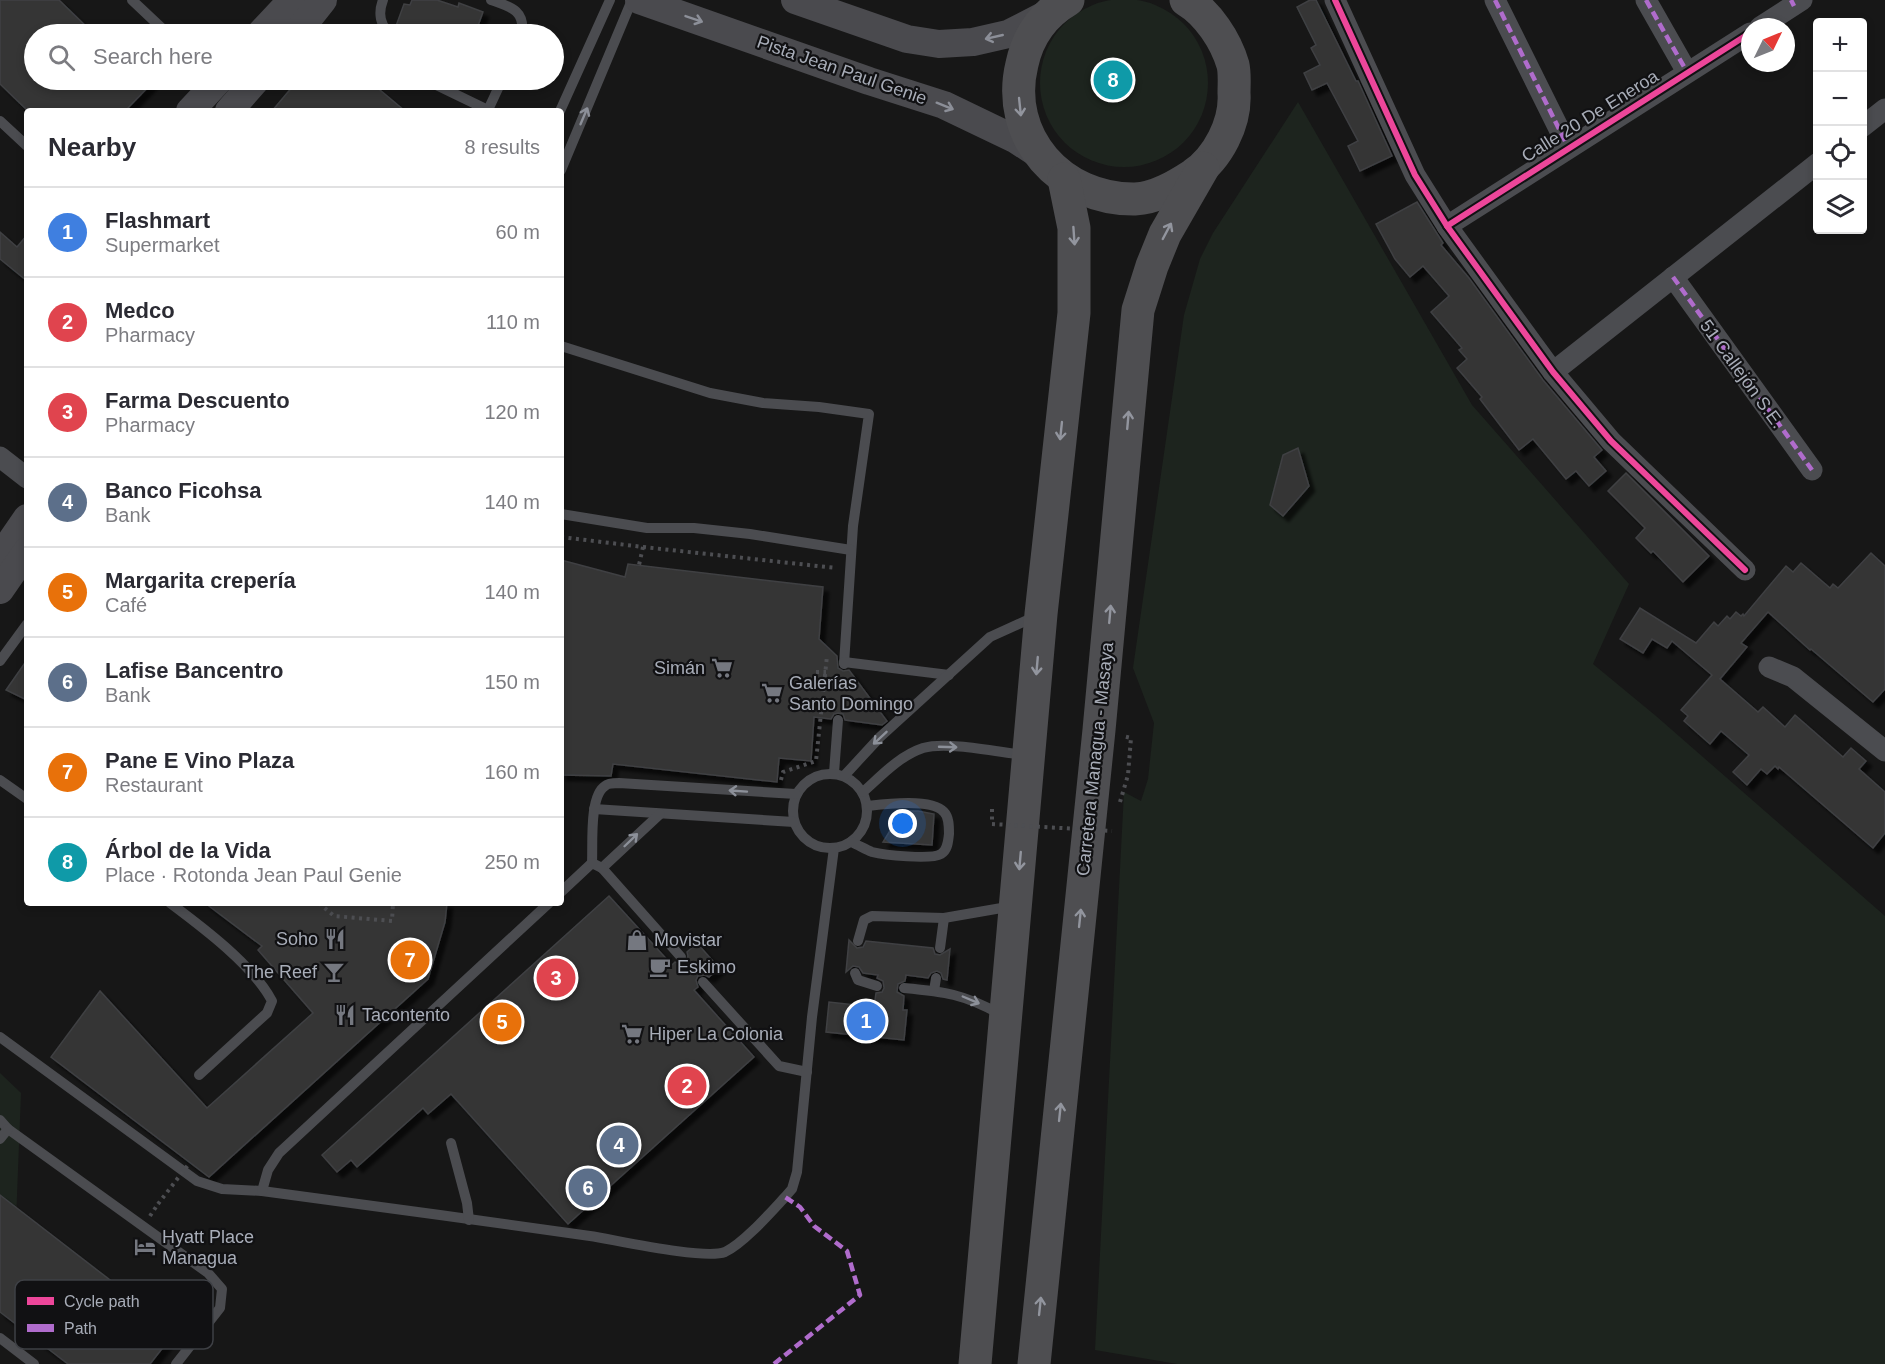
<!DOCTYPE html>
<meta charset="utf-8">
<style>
body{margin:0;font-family:Helvetica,sans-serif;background:#f2f2f3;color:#2b2b33}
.controls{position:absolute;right:18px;top:18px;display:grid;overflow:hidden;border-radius:6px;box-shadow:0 3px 9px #0003}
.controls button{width:54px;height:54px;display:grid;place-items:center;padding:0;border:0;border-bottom:2px solid #e1e1e2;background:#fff;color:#2b2b33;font:30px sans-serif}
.compass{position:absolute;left:1741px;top:18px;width:54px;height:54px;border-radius:50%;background:#fff;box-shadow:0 3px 9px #0003;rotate:47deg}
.you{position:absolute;left:903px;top:824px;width:21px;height:21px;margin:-15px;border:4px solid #fff;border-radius:50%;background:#1a73e8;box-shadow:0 0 0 9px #1a73e833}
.badge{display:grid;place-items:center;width:39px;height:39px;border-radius:50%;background:#757880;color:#fff;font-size:20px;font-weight:700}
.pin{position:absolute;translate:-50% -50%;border:3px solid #fff;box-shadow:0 2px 6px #0006}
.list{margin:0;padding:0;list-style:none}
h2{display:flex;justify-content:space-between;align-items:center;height:78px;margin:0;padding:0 24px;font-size:26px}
h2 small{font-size:20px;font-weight:400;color:#7c7c81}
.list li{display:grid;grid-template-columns:39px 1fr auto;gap:18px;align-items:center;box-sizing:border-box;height:90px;padding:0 24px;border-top:2px solid #e1e1e2}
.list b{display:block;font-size:22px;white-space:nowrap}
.list p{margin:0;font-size:20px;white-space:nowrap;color:#7c7c81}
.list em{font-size:20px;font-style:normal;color:#7c7c81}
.icon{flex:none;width:33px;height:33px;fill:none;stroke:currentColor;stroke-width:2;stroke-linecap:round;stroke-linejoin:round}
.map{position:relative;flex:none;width:1885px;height:1364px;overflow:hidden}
.search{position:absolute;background:#fff;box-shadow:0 3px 9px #0003;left:24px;top:24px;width:540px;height:66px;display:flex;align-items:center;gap:15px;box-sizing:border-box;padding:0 21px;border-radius:33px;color:#7c7c81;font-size:22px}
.panel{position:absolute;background:#fff;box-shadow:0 3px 9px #0003;left:24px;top:108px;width:540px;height:798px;border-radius:6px}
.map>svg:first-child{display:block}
</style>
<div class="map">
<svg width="1885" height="1364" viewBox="0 0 1885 1364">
<defs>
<filter id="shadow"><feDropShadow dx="5.5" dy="5.5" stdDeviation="1.5" flood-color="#0009"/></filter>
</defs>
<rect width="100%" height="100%" fill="#171717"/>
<!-- green -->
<g fill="#1d241e">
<circle cx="1124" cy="83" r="84"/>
<path d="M 1298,102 L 1472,405 L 1629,584 L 1593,664 L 1656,716 L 1885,916 L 1885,1364 L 1177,1364 L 1095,1350 L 1124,792 L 1141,801 L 1148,779 L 1154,723 L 1133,668 L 1184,315 L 1200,259 L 1213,233 Z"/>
<path d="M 0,1073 L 21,1093 L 16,1221 L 0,1244 Z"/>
</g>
<!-- building -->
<g fill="#353536" stroke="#3f4043" stroke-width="1.5" filter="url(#shadow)">
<path d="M 0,0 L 59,0 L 94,34 L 34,34 L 34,80 L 155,80 L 125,111 L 28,111 L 0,84 Z"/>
<path d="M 412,0 L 437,0 L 458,7 L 459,3 L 483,12 L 475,34 L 419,34 L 396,26 L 404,4 L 410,5 Z"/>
<path d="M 1310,0 L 1316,0 L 1356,81 L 1358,81 L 1392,156 L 1360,171 L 1348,146 L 1358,141 L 1327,83 L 1312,90 L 1304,73 L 1320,65 L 1311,48 L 1316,45 L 1297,7 Z"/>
<path d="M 298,80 L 368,80 L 405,111 L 272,111 Z"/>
<path d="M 1417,202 L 1443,243 L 1441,245 L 1469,278 L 1543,380 L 1602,450 L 1594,457 L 1606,471 L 1589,486 L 1576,471 L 1566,479 L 1533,439 L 1519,450 L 1480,399 L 1482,397 L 1457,368 L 1467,359 L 1459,350 L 1462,348 L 1431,312 L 1449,296 L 1423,266 L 1410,277 L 1395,259 L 1376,224 Z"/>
<path d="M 0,232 L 17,247 L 27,235 L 27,281 L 0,259 Z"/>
<path d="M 1298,448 L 1309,486 L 1283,516 L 1270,505 L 1283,455 Z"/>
<path d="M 1626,473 L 1709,556 L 1683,582 L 1653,551 L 1651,553 L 1636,538 L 1645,528 L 1608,491 Z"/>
<path d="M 1871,553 L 1885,566 L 1885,689 L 1873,702 L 1811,649 L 1810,650 L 1768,612 L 1741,643 L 1747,647 L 1720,679 L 1758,712 L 1763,707 L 1785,727 L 1795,715 L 1843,757 L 1851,748 L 1866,761 L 1859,769 L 1885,792 L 1885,833 L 1873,848 L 1779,767 L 1778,769 L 1775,766 L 1767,774 L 1761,769 L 1747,785 L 1733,772 L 1749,755 L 1721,731 L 1710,744 L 1684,721 L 1688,716 L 1681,710 L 1712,675 L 1672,641 L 1667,648 L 1652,639 L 1643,653 L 1620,639 L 1640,608 L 1696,643 L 1714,622 L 1718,626 L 1727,616 L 1730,619 L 1736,612 L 1741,616 L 1743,614 L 1744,616 L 1786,566 L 1793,572 L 1801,563 L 1830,588 L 1833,584 L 1838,588 Z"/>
<path d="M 561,560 L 625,577 L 628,564 L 823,587 L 819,639 L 837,656 L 838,668 L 843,671 L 849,670 L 887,721 L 882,725 L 845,720 L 843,714 L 838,713 L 834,714 L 831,719 L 814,717 L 811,761 L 779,758 L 777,782 L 613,764 L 611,776 L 561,775 Z"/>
<path d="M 27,660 L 27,700 L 6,690 Z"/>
<path d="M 902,811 L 918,811 L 934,814 L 932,845 L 883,842 Z"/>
<path d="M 609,896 L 672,965 L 675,962 L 682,964 L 686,962 L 688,956 L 687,952 L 697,943 L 719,968 L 709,977 L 705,975 L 698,976 L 696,980 L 698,987 L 694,990 L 754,1057 L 568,1224 L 451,1094 L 428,1114 L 423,1108 L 357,1167 L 351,1160 L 337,1172 L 322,1155 Z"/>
<path d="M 205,903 L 447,903 L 445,922 L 428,979 L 209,1177 L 51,1057 L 100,991 L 207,1108 L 313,1013 L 258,950 L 262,946 Z"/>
<path d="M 849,940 L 857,948 L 863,947 L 866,941 L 933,948 L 935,954 L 940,955 L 950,949 L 947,980 L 943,979 L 941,973 L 937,971 L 931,973 L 928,978 L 906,975 L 905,981 L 898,984 L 897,992 L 904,996 L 903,1010 L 907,1010 L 904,1040 L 826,1032 L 829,1002 L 874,1007 L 876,993 L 882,992 L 884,988 L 883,981 L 877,978 L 878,975 L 863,973 L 859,967 L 853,966 L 846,972 Z"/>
<path d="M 0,1195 L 176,1331 L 150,1364 L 68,1364 L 0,1312 Z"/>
</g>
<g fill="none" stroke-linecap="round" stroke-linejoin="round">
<!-- path -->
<g stroke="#4d4e52" stroke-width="4" stroke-dasharray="3 4.5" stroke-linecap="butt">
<path d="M 561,537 L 643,547 L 639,565"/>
<path d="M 643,547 L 836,568"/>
<path d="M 816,672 L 826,672"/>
<path d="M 781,780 L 783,772 L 816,761 L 827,656"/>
<path d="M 1120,802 L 1128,775 L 1131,738 L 1123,736"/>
<path d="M 992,809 L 992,824"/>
<path d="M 319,903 L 334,916 L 392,921 L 393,903"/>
<path d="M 150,1216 L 158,1204"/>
</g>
<!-- lane -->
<g stroke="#4b4c50" stroke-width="10">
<path d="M 132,0 L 168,34"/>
<path d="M 383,0 C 378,13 380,26 391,34"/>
<path d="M 491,0 C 511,7 525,10 522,34"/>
<path d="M 426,80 L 490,111"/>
<path d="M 488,110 L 502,80"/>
<path d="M 560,111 L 610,0"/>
<path d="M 0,121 L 27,146"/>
<path d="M 561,170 L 632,0"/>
<path d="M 561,346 L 710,393 L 763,403 L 819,407 L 869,414 L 853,526 L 844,664"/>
<path d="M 561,514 L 647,528 L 694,528 L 750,534 L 851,550"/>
<path d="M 0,661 L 27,624"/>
<path d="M 844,662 L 949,675"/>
<path d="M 834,773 L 838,720"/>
<circle cx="830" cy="811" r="37"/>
<path d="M 844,776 L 880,737 L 990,637 L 1036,616"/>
<path d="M 0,780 L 27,799"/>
<path d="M 863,792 C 881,776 899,756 923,748 C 947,741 998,752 1024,755"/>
<path d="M 594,809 L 794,822"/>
<path d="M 851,842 C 858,845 865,849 872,852 C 884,855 931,860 941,854 C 948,850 948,841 949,834 C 949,826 949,817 944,812 C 931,798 885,804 868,806"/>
<path d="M 592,863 C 593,845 589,796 605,786 C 608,783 615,783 619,783 L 796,794"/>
<path d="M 602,868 L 660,814"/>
<path d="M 561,892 L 592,863 L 602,868 L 681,957"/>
<path d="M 170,903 C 202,927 253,965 272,1001 L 267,1013 L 199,1075"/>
<path d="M 858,941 L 864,920 L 872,916 L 944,918 L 1013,906"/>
<path d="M 940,948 L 944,918"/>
<path d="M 855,973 L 858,980 L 877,986"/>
<path d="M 703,982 L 779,1066 L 807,1072"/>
<path d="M 904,988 C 946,992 963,994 1000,1014"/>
<path d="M 934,991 L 936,978"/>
<path d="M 0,1037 L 197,1181 L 222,1189 L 262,1191 C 371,1206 481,1220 590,1236 C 616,1240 704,1260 725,1252 C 743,1244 771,1212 785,1197 L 792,1189 L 797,1172 L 812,1017 L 834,848"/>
<path d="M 0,1120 L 8,1129 L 208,1273 L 222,1289 L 220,1308 L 176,1364"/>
<path d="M 0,1139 L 8,1129"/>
<path d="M 451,1143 L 467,1203 L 469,1220"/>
<path d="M 262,1191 L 268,1170 L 279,1153 L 549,903"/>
<path d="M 0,1338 L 34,1364"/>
</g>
<!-- street -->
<g stroke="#4b4c50" stroke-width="21">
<path d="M 1335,0 L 1415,175 L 1447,226 L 1553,372 L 1611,441 L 1745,570"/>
<path d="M 1495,0 L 1568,147"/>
<path d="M 1646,0 L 1687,72"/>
<path d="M 1760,27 L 1802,0"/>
<path d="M 1862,127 L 1885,109"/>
<path d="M 1447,226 L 1750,33"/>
<path d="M 1673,277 L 1812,470"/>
<path d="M 1553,372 L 1818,163"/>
<path d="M 0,457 L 27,478"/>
<path d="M 1769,667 L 1793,677 L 1885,751"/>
</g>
<!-- secondary -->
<g stroke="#4a4a4e" stroke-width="28">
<path d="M 639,0 L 869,81 L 944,105 L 1015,139 L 1038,154"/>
<path d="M 795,0 L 907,39 L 939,44 L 973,42 L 1008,34 L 1047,14"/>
<path d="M 260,34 L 292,0"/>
<path d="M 296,34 L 323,0"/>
<path d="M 190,111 L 219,80"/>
<path d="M 229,111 L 256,80"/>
<path d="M 0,557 L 27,518"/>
<path d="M 0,590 L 27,551"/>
</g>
<!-- highway -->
<g stroke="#4e4e51" stroke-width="33">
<path d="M 1068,0 C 1044,14 1028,36 1022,64 C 1004,137 1061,200 1135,199 C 1156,198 1176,186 1193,175 C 1218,158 1236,123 1234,93 C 1234,84 1235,74 1233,65 C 1226,41 1208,13 1186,0"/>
<path d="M 975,1364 L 1041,614 L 1074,313 L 1074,228 L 1064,179"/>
<path d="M 1034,1364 L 1099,730 L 1138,310 L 1152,266 L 1165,234 L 1203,168"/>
</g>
<!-- path-bridge -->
<g stroke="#4d4e52" stroke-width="4" stroke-dasharray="3 4.5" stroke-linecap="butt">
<path d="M 992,824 L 1112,831"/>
<path d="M 158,1204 L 188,1165"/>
</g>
<!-- quiet -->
<g stroke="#b06ccc" stroke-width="4.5" stroke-dasharray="9 4.5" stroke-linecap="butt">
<path d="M 1495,0 L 1568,147"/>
<path d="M 1646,0 L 1687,72"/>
<path d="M 1791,0 L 1794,6"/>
<path d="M 1673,277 L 1812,470"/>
<path d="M 774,1364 L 860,1295 L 847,1251 L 814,1226 L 800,1207 L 785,1197"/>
</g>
<defs>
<g id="cycleway">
<path d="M 1335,0 L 1415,175 L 1447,226 L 1553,372 L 1611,441 L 1745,570"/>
<path d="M 1447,226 L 1750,33"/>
</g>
</defs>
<!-- cycleway casing -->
<use href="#cycleway" stroke="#111113" stroke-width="10"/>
<!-- cycleway -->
<use href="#cycleway" stroke="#ed469a" stroke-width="6"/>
</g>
<!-- one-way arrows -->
<defs><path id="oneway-shaft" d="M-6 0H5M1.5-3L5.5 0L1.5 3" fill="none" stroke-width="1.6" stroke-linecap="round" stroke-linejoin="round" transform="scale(1.5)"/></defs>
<g stroke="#8c8f98">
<use href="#oneway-shaft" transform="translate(694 19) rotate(19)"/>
<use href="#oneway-shaft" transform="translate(994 37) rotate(167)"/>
<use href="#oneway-shaft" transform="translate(945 106) rotate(22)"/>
</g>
<g stroke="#92959e">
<use href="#oneway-shaft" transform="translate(1020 107) rotate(84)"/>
<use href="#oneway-shaft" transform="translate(1167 231) rotate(-62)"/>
<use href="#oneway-shaft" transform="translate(1074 236) rotate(86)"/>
<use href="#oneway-shaft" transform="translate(1128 420) rotate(-85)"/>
<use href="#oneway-shaft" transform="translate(1061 431) rotate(96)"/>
<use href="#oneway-shaft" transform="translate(1110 614) rotate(-85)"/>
<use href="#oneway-shaft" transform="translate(1037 666) rotate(95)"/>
<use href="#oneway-shaft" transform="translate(1020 861) rotate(95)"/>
<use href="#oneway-shaft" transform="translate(1080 918) rotate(-84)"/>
<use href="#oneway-shaft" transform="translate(1060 1112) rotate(-84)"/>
<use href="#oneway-shaft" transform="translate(1040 1306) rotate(-84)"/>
</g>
<g stroke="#8c9099">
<use href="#oneway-shaft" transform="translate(584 116) rotate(-67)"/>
<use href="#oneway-shaft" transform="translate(880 738) rotate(137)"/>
<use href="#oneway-shaft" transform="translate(948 747) rotate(2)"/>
<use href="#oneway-shaft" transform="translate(738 791) rotate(-176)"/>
<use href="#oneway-shaft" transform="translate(631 840) rotate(-44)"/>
<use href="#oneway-shaft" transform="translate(971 1000) rotate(23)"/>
</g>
<!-- icons -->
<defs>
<symbol id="supermarket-bare" viewBox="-9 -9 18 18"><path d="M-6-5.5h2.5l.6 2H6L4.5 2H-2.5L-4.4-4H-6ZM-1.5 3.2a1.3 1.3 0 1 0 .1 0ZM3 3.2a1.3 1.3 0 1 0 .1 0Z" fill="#757880" stroke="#111113" stroke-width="2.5" paint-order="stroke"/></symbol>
<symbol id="restaurant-bare" viewBox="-9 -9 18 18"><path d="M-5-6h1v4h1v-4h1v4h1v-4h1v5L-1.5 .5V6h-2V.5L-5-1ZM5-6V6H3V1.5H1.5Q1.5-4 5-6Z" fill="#757880" stroke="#111113" stroke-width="2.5" paint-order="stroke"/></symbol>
<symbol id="shop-bare" viewBox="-9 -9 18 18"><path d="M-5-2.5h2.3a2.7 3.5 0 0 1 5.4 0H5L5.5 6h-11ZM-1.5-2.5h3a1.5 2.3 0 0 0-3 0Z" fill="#757880" stroke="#111113" stroke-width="2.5" paint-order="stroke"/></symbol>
<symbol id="cafe-bare" viewBox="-9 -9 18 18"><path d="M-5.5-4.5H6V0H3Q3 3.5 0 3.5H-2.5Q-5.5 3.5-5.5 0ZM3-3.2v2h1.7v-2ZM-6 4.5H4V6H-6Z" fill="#757880" stroke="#111113" stroke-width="2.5" paint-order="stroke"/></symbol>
<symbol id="bar-bare" viewBox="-9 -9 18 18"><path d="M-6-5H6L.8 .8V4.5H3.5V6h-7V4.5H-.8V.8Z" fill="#757880" stroke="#111113" stroke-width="2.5" paint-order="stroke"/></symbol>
<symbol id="hotel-bare" viewBox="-9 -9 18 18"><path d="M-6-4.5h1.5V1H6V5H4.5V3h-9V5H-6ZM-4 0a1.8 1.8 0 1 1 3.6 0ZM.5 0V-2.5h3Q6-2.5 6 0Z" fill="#757880" stroke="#111113" stroke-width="2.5" paint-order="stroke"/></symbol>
</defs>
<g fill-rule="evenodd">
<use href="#supermarket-bare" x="707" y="653" width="30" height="30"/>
<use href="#supermarket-bare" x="757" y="678" width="30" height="30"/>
<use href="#restaurant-bare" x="320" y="924" width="30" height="30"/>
<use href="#shop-bare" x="622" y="925" width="30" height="30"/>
<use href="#cafe-bare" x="645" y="952" width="30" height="30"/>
<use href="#bar-bare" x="319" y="957" width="30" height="30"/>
<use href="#restaurant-bare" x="330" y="1000" width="30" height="30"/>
<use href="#supermarket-bare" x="617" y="1019" width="30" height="30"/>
<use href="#hotel-bare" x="130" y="1232" width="30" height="30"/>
</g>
<g text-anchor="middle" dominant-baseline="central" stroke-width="4.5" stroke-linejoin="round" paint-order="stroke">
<!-- street labels -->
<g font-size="18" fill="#a8adb8" stroke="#111113">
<text transform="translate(842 70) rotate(19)">Pista Jean Paul Genie</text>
<text transform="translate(1590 116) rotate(-32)">Calle 20 De Eneroa</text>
<text transform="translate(1742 374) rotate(54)">51 Callejón S.E.</text>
<text transform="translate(1095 759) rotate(-84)">Carretera Managua - Masaya</text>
</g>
<!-- poi labels -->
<g font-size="18" fill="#a8adb8" stroke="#111113" text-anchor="start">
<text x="705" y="668" text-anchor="end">Simán</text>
<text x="789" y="683">Galerías<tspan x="789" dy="21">Santo Domingo</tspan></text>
<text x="318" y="939" text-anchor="end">Soho</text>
<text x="654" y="940">Movistar</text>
<text x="677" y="967">Eskimo</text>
<text x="317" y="972" text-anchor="end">The Reef</text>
<text x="362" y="1015">Tacontento</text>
<text x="649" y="1034">Hiper La Colonia</text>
<text x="162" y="1237">Hyatt Place<tspan x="162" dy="21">Managua</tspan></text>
</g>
</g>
<!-- legend -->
<rect x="15" y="1280" width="198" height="69" rx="9" fill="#111113" stroke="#3e4045" stroke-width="1.5"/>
<rect x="27" y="1297" width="27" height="8" fill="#ed469a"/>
<rect x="27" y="1324" width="27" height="8" fill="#b06ccc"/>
<g font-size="16" fill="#a8adb8">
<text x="64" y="1307">Cycle path</text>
<text x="64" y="1334">Path</text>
</g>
</svg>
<div class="controls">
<button>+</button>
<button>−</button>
<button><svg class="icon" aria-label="locate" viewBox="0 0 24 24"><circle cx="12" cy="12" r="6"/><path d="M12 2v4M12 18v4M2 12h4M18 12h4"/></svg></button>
<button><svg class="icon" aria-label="layers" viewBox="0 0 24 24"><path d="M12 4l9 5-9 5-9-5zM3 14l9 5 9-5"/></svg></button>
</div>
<svg class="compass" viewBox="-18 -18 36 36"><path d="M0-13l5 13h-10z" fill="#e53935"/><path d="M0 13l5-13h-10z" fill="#7c7c81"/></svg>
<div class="you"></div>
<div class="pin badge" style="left:866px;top:1021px;background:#3f7fe0">1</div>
<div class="pin badge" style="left:687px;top:1086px;background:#e0444e">2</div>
<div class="pin badge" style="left:556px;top:978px;background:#e0444e">3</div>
<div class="pin badge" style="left:619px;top:1145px;background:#5c6f8a">4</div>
<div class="pin badge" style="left:502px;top:1022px;background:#e8710a">5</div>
<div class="pin badge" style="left:588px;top:1188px;background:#5c6f8a">6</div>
<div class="pin badge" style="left:410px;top:960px;background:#e8710a">7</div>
<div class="pin badge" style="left:1113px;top:80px;background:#0f9aa8">8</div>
<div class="search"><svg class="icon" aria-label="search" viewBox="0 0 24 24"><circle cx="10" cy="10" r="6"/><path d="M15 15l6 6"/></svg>Search here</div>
<section class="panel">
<h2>Nearby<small>8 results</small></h2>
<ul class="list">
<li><span class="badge" style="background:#3f7fe0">1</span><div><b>Flashmart</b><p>Supermarket</p></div><em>60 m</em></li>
<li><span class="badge" style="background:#e0444e">2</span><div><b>Medco</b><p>Pharmacy</p></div><em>110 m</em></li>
<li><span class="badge" style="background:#e0444e">3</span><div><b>Farma Descuento</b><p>Pharmacy</p></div><em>120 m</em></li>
<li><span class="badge" style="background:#5c6f8a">4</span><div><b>Banco Ficohsa</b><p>Bank</p></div><em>140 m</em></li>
<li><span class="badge" style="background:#e8710a">5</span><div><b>Margarita crepería</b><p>Café</p></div><em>140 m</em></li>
<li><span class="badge" style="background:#5c6f8a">6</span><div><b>Lafise Bancentro</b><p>Bank</p></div><em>150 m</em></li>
<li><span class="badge" style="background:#e8710a">7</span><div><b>Pane E Vino Plaza</b><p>Restaurant</p></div><em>160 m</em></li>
<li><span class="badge" style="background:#0f9aa8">8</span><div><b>Árbol de la Vida</b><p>Place · Rotonda Jean Paul Genie</p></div><em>250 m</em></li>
</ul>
</section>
</div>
